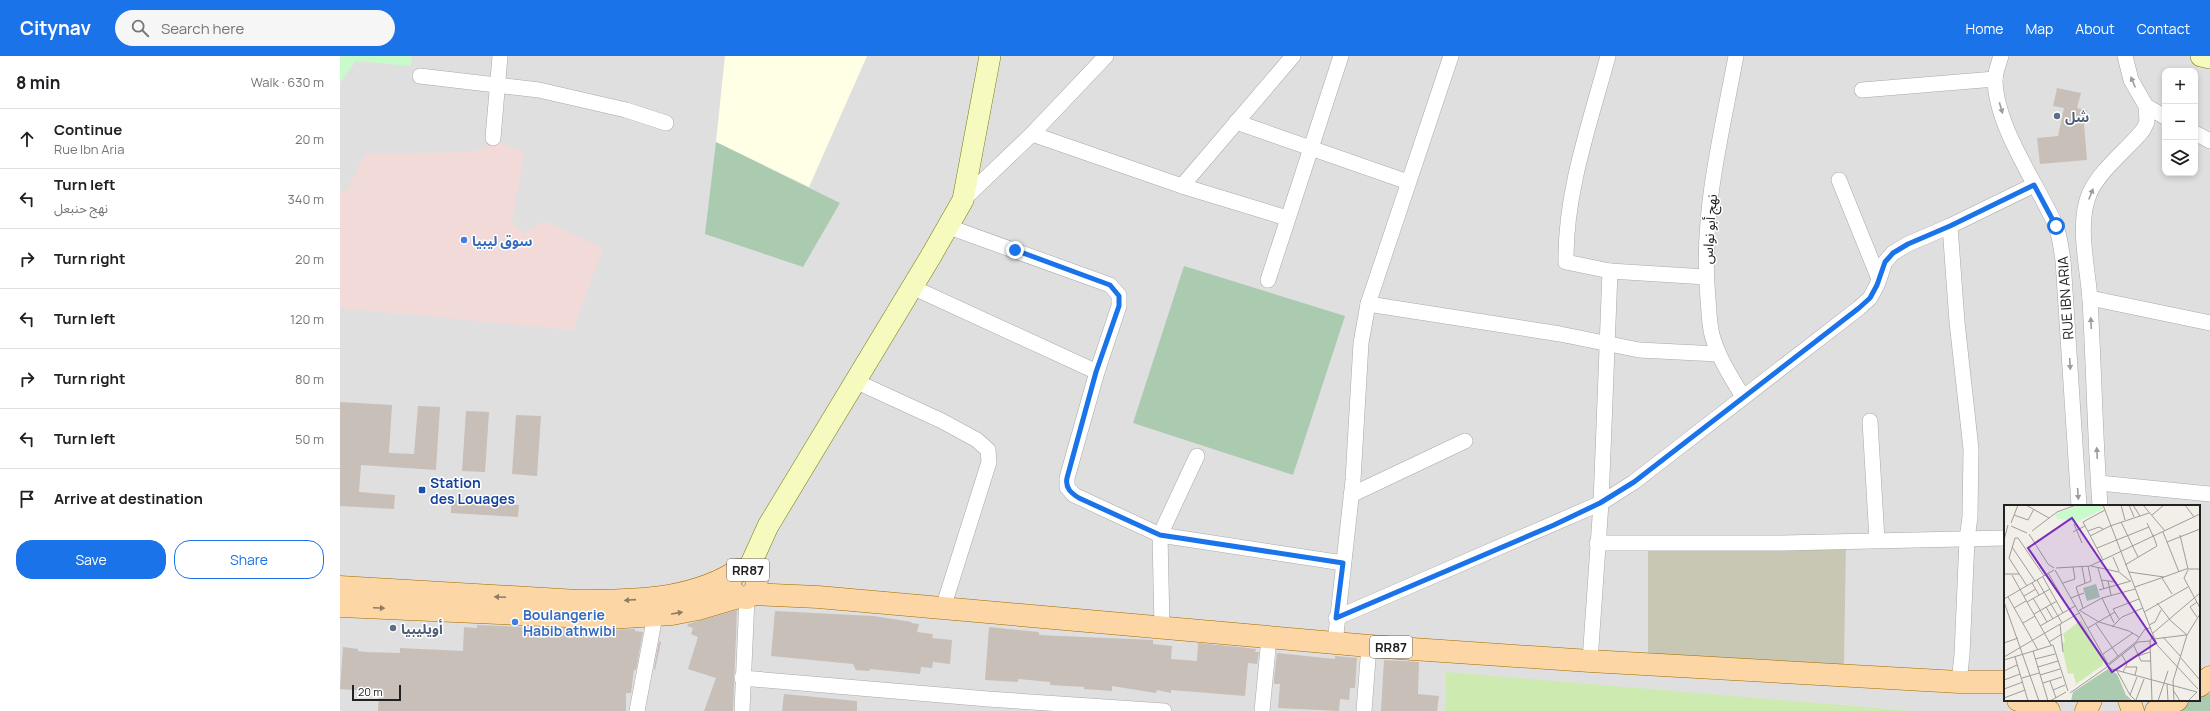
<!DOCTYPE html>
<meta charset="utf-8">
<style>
body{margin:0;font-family:Manrope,"Noto Sans Arabic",sans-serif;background:#f6f6f6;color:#202124}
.controls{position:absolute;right:12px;top:12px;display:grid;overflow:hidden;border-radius:8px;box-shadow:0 2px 6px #0003}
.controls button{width:36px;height:36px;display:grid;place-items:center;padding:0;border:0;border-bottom:1px solid #e0e0e0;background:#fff;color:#202124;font:20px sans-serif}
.scale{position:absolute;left:12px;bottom:10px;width:49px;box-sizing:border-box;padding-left:4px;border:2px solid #222;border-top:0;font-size:11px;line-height:14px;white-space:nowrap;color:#222;-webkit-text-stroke:3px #fff;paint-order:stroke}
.stop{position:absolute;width:12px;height:12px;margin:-9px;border:3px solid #1a73e8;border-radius:50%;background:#fff}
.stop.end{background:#1a73e8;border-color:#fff;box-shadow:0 1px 4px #0008}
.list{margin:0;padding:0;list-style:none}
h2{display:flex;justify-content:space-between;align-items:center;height:52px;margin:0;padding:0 16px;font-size:17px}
h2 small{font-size:13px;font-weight:400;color:#757577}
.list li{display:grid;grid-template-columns:26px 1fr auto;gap:12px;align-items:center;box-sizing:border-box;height:60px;padding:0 16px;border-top:1px solid #e0e0e0}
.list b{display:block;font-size:15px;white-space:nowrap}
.list p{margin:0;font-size:13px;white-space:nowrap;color:#757577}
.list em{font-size:13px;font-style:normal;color:#757577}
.actions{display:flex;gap:8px;padding:12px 16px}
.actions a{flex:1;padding:9px 0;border:1px solid #1a73e8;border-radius:16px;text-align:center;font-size:14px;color:#1a73e8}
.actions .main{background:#1a73e8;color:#fff}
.icon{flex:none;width:22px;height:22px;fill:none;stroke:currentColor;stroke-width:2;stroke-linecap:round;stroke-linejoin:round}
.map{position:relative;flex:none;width:1870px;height:655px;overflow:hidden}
header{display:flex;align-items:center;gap:24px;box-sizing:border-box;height:56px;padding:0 20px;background:#1a73e8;color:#fff}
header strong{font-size:19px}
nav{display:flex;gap:22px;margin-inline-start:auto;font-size:14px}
.search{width:280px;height:36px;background:#f6f6f6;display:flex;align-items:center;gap:10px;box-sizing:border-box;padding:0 14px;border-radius:22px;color:#757577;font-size:15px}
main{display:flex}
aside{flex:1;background:#fff}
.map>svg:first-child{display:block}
</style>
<header>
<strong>Citynav</strong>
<div class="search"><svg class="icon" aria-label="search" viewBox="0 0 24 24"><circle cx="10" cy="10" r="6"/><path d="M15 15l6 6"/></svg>Search here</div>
<nav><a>Home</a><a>Map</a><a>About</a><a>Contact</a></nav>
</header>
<main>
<aside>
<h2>8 min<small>Walk · 630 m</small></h2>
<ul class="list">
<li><svg class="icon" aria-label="ahead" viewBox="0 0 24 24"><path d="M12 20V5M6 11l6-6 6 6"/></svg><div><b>Continue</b><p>Rue Ibn Aria</p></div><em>20 m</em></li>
<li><svg class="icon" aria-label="left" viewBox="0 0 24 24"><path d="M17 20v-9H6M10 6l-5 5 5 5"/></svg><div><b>Turn left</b><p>نهج حنبعل</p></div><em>340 m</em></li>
<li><svg class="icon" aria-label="right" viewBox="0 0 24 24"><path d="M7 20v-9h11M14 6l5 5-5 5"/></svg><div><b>Turn right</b></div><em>20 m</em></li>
<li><svg class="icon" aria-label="left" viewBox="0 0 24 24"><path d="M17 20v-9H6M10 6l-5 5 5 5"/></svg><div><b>Turn left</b></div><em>120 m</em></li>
<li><svg class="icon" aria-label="right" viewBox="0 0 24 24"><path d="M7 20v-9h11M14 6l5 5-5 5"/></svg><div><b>Turn right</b></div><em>80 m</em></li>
<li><svg class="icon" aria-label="left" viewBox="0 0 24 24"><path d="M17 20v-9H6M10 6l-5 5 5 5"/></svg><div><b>Turn left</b></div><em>50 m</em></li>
<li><svg class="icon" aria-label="arrive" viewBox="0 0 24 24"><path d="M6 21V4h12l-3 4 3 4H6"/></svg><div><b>Arrive at destination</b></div></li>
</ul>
<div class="actions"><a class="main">Save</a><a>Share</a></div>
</aside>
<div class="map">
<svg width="1870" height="655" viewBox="0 0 1870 655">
<rect width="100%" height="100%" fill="#f2efe9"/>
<!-- residential -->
<path fill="#e0dfdf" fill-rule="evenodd" d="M 0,0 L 1870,0 L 1870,655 L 0,655 ZM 1825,15 L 1855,15 L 1855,117 L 1825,117 ZM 1665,450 L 1859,450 L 1859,644 L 1665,644 Z"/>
<!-- commercial -->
<path fill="#f2dad9" d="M 159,86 L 184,97 L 172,167 L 183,177 L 204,165 L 263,192 L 233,274 L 0,252 L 0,135 L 7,134 L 25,98 L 131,96 Z"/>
<!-- education -->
<path fill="#ffffe5" d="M 385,0 L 527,0 L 469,131 L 376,86 Z"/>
<!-- construction -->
<path fill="#c7c7b4" d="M 1506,484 L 1504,609 L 1308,601 L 1308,489 Z"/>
<!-- grass -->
<path fill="#cdebb0" d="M 1106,616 L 1572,655 L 1106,655 Z"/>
<!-- cemetery -->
<g fill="#aacbaf">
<path d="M 376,86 L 500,147 L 463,211 L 365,178 Z"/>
<path d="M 844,210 L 1005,260 L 953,419 L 793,367 Z"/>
<path d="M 1870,637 L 1870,655 L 1836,655 L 1850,645 L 1859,644 L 1859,641 Z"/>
</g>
<!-- park -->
<path fill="#c8facc" d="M 0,0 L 72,0 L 71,10 L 16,5 L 0,27 Z"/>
<!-- building -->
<g fill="#c7bfb8">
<path d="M 1717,32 L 1741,37 L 1737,52 L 1747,54 L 1744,68 L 1747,104 L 1700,108 L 1697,82 L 1718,80 L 1724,52 L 1713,50 Z"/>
<path d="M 0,346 L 52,349 L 49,397 L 74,398 L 78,350 L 100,351 L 96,414 L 21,409 L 19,436 L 55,439 L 54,453 L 0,450 Z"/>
<path d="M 126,355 L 149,356 L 145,416 L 122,415 Z"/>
<path d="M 176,359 L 201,360 L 197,420 L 172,418 Z"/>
<path d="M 111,444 L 179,449 L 178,461 L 111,457 Z"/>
<path d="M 397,554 L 393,655 L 364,655 L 376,622 L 348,613 L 358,581 L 351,578 L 353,572 L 347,570 L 348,568 Z"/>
<path d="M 435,555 L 533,560 L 572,566 L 571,567 L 579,568 L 577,576 L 593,578 L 592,582 L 612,584 L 610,608 L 593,606 L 592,612 L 581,611 L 580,618 L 530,613 L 529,615 L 516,614 L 513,608 L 431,600 Z"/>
<path d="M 137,569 L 268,574 L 295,573 L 295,575 L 303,576 L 296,614 L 294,614 L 291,637 L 286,637 L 286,655 L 38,655 L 39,636 L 0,633 L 3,591 L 18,593 L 18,595 L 25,596 L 60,597 L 60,592 L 123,595 L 124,571 L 137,572 Z"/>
<path d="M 649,571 L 699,576 L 699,579 L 813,584 L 813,588 L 832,590 L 831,603 L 857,605 L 858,587 L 899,591 L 916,593 L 915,596 L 919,596 L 917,608 L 908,607 L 905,640 L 831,634 L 831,637 L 817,634 L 816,637 L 772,630 L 772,635 L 744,633 L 744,631 L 710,629 L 710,626 L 678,623 L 678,626 L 645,624 Z"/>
<path d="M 319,585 L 321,586 L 315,614 L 314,613 Z"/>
<path d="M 937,597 L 995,603 L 995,600 L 1017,602 L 1015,632 L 1010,632 L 1009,644 L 1000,643 L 999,655 L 938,652 L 940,628 L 934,628 L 934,623 Z"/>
<path d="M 1044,604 L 1079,606 L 1078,638 L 1099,640 L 1097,655 L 1041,655 Z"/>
<path d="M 444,638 L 517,645 L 517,655 L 442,655 Z"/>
</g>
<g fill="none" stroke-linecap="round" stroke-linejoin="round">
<defs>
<g id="street">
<path d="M 1268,0 C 1250,67 1225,136 1226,206 L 1270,215 L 1366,221"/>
<path d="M 1396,0 C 1381,81 1360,160 1368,243 C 1369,254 1369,267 1372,279 C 1378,301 1391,321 1403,341"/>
<path d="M 1661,0 C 1659,7 1655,17 1655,24 C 1656,71 1696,126 1715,168 C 1720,179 1721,193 1723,204 L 1739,450"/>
<path d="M 1785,0 L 1791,24 L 1806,50 L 1825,61"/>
<path d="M 80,20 L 199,34 L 286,54 L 326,67"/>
<path d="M 1522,34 L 1655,23"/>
<path d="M 896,66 L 1068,126"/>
<path d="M 1855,77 L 1870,85"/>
<path d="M 692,78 L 842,130 L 947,162"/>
<path d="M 153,82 L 160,0"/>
<path d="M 1499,124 L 1539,223"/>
<path d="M 842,130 L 953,0"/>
<path d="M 623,144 L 692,78 L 766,0"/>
<path d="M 1610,170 L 1617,266 L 1631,393 L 1630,461 L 1627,483 L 1622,599 L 1619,626"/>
<path d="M 609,171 L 770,229 L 779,239 L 779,250 L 757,316 L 727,422 L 727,431 L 734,439 L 820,479 L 1003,507"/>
<path d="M 928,224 L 1001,0"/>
<path d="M 572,231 L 757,316"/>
<path d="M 1750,242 L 1870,267"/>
<path d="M 1028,248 L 1220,278 L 1299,294 L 1378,298"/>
<path d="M 515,325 L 602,365 L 637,384 L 648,394 L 649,406 L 603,552"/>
<path d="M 1530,365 L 1537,484"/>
<path d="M 1759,427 L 1870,438"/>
<path d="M 1011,439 L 1125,385"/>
<path d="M 1760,450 C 1755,382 1754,313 1750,244 C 1748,211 1736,168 1750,136 C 1762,112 1786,95 1803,74 L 1807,66 L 1806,50"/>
<path d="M 1257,487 L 1443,487 L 1665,482"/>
<path d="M 996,562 L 1261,447 L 1294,426 L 1519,252 L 1530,242 L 1537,229 L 1545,206 L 1553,197 L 1568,188 L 1610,170 L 1694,129"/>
<path d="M 822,571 L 820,479 L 857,400"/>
<path d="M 995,587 L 1013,424 L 1021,287 L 1028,248 L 1111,0"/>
<path d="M 1250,605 L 1261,447 L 1270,215"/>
<path d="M 402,622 L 648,643 L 824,655"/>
<path d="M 297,655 L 315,560"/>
<path d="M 402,655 L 407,542"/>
<path d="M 922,655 L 929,582"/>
<path d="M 1024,655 L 1029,590"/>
</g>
<g id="secondary">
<path d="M 1861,0 L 1870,2"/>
<path d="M 408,514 L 428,470 L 591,200 L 623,144 L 650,0"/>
</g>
<g id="primary">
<path d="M 0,531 L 238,545 C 292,545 347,545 394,517"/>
<path d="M 413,538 L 478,541 L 1029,590 L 1250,605 L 1619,626 L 1665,626"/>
<path d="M 0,550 L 269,562 L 332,558 L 358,553 L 399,541 L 407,542 L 416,535 L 417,522 L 408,514 L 398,514 L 390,524 L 390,533 L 399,541"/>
<path d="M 1859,630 L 1870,621"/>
<path d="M 1678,644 L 1709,655"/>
<path d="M 1789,644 L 1793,655"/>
<path d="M 1746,655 L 1751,644"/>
<path d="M 1816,655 L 1837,644"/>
</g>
</defs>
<!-- street casing -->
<use href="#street" stroke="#a9a9a9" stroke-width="16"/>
<!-- secondary casing -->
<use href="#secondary" stroke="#707d05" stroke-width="22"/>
<!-- primary casing -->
<use href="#primary" stroke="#a06b00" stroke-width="23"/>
<!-- street -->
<use href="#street" stroke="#fff" stroke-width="15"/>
<!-- secondary -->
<use href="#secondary" stroke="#f7fabf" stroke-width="21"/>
<!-- primary -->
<use href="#primary" stroke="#fcd6a4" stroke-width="22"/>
</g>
<!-- one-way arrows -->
<defs><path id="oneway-solid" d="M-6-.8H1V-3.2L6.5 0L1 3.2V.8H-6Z"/></defs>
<g fill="#9c9c9c">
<use href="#oneway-solid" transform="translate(1793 26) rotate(-113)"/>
<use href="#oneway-solid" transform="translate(1661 52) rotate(74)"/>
<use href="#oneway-solid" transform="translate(1751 138) rotate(-68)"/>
<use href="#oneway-solid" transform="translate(1751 267) rotate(-93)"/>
<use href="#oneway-solid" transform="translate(1730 308) rotate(87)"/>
<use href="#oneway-solid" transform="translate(1757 397) rotate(-93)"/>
<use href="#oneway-solid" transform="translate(1738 438) rotate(86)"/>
</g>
<g fill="#8f7c63">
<use href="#oneway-solid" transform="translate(160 541) rotate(-177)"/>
<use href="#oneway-solid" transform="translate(290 544) rotate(176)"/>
<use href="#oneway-solid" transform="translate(39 552) rotate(3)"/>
<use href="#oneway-solid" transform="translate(337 557) rotate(-9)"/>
</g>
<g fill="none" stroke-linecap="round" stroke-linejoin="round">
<!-- route -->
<path stroke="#1a73e8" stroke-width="5" d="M 675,194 L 770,229 L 779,240 L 779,250 L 756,316 L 727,422 C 725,432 731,437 739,442 L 820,479 L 1003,507 L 996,562 L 1214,469 L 1260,447 L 1294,426 L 1519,252 L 1530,242 L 1537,229 L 1545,206 L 1553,197 L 1568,188 L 1610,170 L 1694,129 L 1716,170"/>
</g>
<!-- markers -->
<g fill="#5c6f8a" stroke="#fff" stroke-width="1.5">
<circle cx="1717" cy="60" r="4"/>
<circle cx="53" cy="572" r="4"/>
</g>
<g fill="#3f7fe0" stroke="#fff" stroke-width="1.5">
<circle cx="124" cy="184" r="4"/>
<circle cx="175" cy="566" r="4"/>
</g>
<rect fill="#1a4fb4" stroke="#fff" stroke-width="1.5" x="78" y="430" width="8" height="8" rx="2"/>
<g text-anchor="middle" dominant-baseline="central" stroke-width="3" stroke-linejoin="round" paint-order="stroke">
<!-- shield labels -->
<g fill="#fff" stroke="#646464" stroke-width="1">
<rect x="387" y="503" width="42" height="22" rx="3"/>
<rect x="1030" y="580" width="42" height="22" rx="3"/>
</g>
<g font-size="13" font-weight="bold" fill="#222">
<text x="408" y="514">RR87</text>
<text x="1051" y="591">RR87</text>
</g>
<!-- service labels -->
<g font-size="14" font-weight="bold" fill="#4e5e75" stroke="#fff" text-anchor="start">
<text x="1725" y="60">شل</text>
<text x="61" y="572">أويليبيا</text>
</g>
<!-- street labels -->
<g font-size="14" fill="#222" stroke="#fff">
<text transform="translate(1369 173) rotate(-86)">نهج أبو نواس</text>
<text transform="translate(1725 242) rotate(-94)">RUE IBN ARIA</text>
</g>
<!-- shop labels -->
<g font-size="14" font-weight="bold" fill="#366cbe" stroke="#fff" text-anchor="start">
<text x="132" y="184">سوق ليبيا</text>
<text x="183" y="558">Boulangerie<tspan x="183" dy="16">Habib athwibi</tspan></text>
</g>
<!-- transit labels -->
<g font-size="14" font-weight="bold" fill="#164399" stroke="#fff" text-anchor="start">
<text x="90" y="426">Station<tspan x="90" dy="16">des Louages</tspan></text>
</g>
</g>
<!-- overview -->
<g transform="translate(1664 449)">
<rect width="196" height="196" fill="#f2efe9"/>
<path d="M 77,115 L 99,155 L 99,160 L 72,179 L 69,168 L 64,169 L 57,138 L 61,137 L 59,129 Z" fill="#cdebb0"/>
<path d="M 92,79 L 96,92 L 83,96 L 79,83 ZM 104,164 L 113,169 L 122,190 L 129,196 L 67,196 L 69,187 Z" fill="#aacbaf"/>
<path d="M 76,0 L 98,0 L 99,4 L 70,18 L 68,15 L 54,14 L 51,9 Z" fill="#c8facc"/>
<path fill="none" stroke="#9f9d99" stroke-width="1" d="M 22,0 L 45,13M 99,0 L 153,140 L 194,184M 117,0 L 121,15M 125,0 L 130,12M 129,0 L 136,11M 139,0 L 161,26M 181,0 L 190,12M 10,10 L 24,15 L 30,4M 148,10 L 160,0M 117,17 L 134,52M 7,18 L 14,0M 143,18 L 149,31M 70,19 L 78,38M 7,21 L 23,28M 28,26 L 53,7 L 72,0M 84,26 L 95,22 L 99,24M 69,27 L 81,21M 159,27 L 175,67M 25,29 L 44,59 L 50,63M 176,30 L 184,64M 86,31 L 106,21 L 145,8M 0,35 L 4,20M 163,37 L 196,24M 8,42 L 31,76M 93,43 L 145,22M 109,52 L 115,66M 99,55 L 79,17 L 101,5M 121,60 L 153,41 L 149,30M 87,61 L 115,67 L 126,76M 78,62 L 81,78M 52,63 L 86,61 L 196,9M 94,63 L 100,84M 51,65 L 104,159M 184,65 L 180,73 L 196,103M 125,67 L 160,72 L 182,64 L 196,64M 44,68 L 65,104M 0,69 L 15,69M 8,70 L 47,140M 39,72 L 59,108M 158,73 L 168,89M 33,75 L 58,118M 97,75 L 112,77 L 113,80M 104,76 L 107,90M 28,78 L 35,90M 59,78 L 71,74 L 69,62M 23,81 L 5,53 L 11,33 L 14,33 L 40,71M 131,82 L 160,72M 95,85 L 127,76M 20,91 L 32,84M 4,92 L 34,145M 29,93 L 43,117M 67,93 L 80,88M 98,93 L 110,118M 0,94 L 50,65M 0,97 L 35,196M 23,97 L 46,84M 193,97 L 186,102 L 193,112M 153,98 L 167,116 L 183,130M 42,102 L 49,114M 10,103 L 22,96M 79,103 L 72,82 L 87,76 L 84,61M 75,105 L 95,117 L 125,126 L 135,132M 76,105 L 98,93 L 131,84M 140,107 L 184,82M 30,109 L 53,96M 115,114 L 109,104 L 135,94M 19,118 L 31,111M 56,119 L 59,147M 92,119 L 114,151M 145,120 L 151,117 L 157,105M 36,121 L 71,101M 108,122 L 118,112 L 139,103M 84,123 L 111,107M 149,128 L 196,88M 159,132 L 177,152M 150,134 L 182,130M 45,137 L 58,129M 0,138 L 14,133M 130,141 L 137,156 L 147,156M 29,146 L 44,196M 99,149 L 129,128M 118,150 L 123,159 L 119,167M 134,151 L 146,147M 0,152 L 75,108M 11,152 L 24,196M 177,153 L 195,174M 31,154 L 51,149M 0,155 L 49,140 L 64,186M 104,159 L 132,137 L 141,124 L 146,123M 105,160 L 134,137 L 146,136M 34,162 L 54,156M 122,162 L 133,162 L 131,170M 104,163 L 193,187M 0,166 L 13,160M 113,166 L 126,190 L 132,196M 36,170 L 56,164M 18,173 L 35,168M 0,175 L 16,169M 46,176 L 52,193M 39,178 L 58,172M 163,179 L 164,196M 0,184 L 19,177M 49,185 L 61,180M 169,185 L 176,196M 66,188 L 103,162M 126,190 L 133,172M 0,193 L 21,185M 132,195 L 140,174M 46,196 L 62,187M 148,196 L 146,136 L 149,131M 154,196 L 164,166M 170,196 L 169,176 L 183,130 L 196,109M 184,196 L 193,187"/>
<path fill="#7b2cbf" fill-opacity="0.15" stroke="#7b2cbf" stroke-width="2" d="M 68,13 L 152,138 L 108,167 L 24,43 Z"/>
<rect width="196" height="196" fill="none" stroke="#222" stroke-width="2"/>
</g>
</svg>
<div class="controls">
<button>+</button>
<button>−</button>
<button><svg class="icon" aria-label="layers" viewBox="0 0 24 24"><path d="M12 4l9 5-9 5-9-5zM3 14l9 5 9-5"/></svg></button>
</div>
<div class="scale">20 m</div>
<div class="stop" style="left:1716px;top:170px"></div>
<div class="stop end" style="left:675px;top:194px"></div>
</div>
</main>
